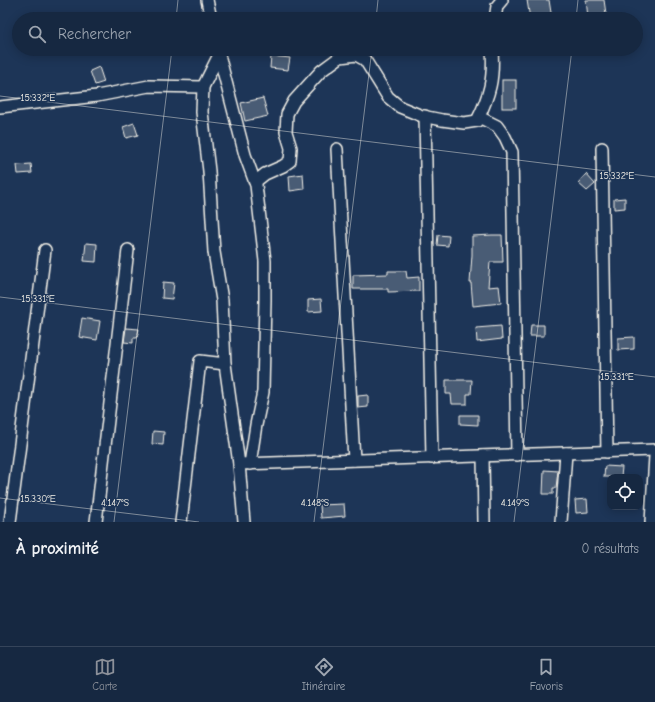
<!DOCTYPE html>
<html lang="fr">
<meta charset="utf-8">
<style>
body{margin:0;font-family:"Comic Neue",sans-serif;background:#23344c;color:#f1f3f6}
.controls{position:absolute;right:12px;bottom:12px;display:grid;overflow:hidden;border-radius:8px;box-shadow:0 2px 10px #0003}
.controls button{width:36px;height:36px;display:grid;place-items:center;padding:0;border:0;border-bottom:1px solid #35445a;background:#162841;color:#f1f3f6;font:20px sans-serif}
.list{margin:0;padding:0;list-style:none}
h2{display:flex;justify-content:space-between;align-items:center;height:52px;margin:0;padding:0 16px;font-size:17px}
h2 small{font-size:13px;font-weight:400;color:#9ea6b1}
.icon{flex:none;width:22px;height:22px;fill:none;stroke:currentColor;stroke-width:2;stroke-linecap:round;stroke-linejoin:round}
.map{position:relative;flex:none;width:655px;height:522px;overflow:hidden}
.search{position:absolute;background:#162841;box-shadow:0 2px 10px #0003;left:12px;right:12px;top:12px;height:44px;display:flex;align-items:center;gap:10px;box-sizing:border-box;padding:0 14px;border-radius:22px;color:#9ea6b1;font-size:15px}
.sheet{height:124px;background:#162841}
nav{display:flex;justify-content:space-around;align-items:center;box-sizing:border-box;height:56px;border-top:1px solid #35445a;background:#162841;font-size:11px;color:#9ea6b1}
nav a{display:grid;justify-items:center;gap:2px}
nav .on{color:#8c9099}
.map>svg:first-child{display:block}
</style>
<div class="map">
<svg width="655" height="522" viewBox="0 0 655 522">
<rect width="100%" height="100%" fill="#1d3557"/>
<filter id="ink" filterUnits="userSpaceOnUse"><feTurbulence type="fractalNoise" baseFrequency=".025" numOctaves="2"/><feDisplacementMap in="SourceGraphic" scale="8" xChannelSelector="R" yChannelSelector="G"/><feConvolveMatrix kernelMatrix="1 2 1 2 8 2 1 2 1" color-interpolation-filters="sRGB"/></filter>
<g filter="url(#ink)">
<!-- building -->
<g fill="#485b74" stroke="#f4f1e8">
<path d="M 527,0 L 549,0 L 552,19 L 530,19 Z"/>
<path d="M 586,0 L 604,0 L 606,14 L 588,17 Z"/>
<path d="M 271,56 L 290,58 L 288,70 L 270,68 Z"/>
<path d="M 99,67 L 104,82 L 95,85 L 90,71 Z"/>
<rect x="502" y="80" width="14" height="28"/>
<path d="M 263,98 L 268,116 L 245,121 L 241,103 Z"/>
<path d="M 134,123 L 138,135 L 126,138 L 123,127 Z"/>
<path d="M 31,164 L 32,173 L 18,174 L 17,165 Z"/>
<path d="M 303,174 L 304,189 L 290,191 L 289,176 Z"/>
<path d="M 586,174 L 595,184 L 587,191 L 578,183 Z"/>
<path d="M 625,198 L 625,208 L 614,209 L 614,199 Z"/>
<path d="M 438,235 L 449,236 L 448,246 L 437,245 Z"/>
<path d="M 492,235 L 502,235 L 503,262 L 490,262 L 488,287 L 499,286 L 501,303 L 473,306 L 471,283 L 470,283 L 472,255 L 472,236 Z"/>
<path d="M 86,243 L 97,244 L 96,262 L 84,261 Z"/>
<path d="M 388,271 L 406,271 L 407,278 L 419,277 L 419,291 L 388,292 L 388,289 L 353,289 L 353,275 L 388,274 Z"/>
<path d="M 163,282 L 174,283 L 172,299 L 162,298 Z"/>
<path d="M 321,299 L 322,311 L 308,312 L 308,300 Z"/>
<path d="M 82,318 L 100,321 L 97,340 L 79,337 Z"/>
<path d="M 531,325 L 544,325 L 544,336 L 530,336 Z"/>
<path d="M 501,326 L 502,339 L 477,342 L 476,328 Z"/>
<path d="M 126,328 L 139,329 L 137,338 L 133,338 L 133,343 L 124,342 Z"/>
<path d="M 634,337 L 634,349 L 618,350 L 618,338 Z"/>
<path d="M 446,380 L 472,380 L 471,394 L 467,394 L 467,404 L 452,404 L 451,394 L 446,394 Z"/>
<path d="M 368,395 L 368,407 L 358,408 L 358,396 Z"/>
<path d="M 460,415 L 478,415 L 478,425 L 460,424 Z"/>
<path d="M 153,431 L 164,432 L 163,445 L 152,444 Z"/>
<path d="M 605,466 L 622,467 L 621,477 L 604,477 Z"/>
<path d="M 544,470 L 558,471 L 556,488 L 553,488 L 553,494 L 543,494 Z"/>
<path d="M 587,499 L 588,512 L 576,513 L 575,500 Z"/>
<path d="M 344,504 L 345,516 L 321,518 L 320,505 Z"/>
</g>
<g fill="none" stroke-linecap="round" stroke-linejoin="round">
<defs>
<g id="minor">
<path d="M 207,0 L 211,19"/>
<path d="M 495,19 L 497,6 L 502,0"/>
<path d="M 217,49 L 219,55 L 203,87 L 202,112 L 209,171 L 214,252 L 222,300 L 225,364 L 239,464 L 244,522"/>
<path d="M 219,55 L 245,155 L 256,185 L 265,261 L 265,300 L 263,392 L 256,425 L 250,464"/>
<path d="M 0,107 L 97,96 L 149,86 L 203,87"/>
<path d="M 425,116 L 432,458"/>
<path d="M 479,117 L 497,126 L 505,137 L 512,152 L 517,455"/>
<path d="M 602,148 L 607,452"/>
<path d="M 337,149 L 354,460"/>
<path d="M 255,182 L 265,174 L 283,166 L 290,161 L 291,148 L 286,132 L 287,114 L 294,101 L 321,71 L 340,57 L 356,55 L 365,60 L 388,97 L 400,107 L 422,116 L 442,120 L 464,123 L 477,121 C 490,94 494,79 492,49"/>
<path d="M 483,456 L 484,522"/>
<path d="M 239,464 L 655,450"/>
<path d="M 10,522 L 45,250"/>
<path d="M 96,522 L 128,250"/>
<path d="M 181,522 L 200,361 L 225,364"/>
<path d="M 561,522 L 566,453"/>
<path d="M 651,522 L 655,456"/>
</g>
</defs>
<!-- minor casing -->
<use href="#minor" stroke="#f4f1e8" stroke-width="14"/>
<!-- minor -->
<use href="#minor" stroke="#1d3557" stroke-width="11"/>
</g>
</g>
<!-- ticks -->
<path fill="none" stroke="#f4f1e8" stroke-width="1" stroke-opacity="0.45" d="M 176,19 L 178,0M 376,19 L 378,0M 576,19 L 578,0M 0,96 L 655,177M 0,297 L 655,377M 0,498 L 199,522M 114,522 L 172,49M 314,522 L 372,49M 514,522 L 572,49"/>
<g font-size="10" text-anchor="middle" fill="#f4f1e8" stroke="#1d3557" stroke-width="3" stroke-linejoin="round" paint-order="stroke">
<text x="38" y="101">15.332°E</text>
<text x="617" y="179">15.332°E</text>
<text x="38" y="302">15.331°E</text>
<text x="617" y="380">15.331°E</text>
<text x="38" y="502">15.330°E</text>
<text x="115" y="506">4.147°S</text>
<text x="315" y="506">4.148°S</text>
<text x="515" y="506">4.149°S</text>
</g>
</svg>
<div class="controls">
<button><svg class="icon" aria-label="locate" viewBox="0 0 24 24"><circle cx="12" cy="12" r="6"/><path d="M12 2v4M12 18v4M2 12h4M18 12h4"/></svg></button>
</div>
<div class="search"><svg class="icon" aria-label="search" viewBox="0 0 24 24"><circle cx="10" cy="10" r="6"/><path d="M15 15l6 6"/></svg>Rechercher</div>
</div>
<section class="sheet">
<h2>À proximité<small>0 résultats</small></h2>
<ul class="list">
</ul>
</section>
<nav>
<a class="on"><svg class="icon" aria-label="map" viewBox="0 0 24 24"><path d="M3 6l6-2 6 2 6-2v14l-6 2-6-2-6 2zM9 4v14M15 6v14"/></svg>Carte</a>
<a><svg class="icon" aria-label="directions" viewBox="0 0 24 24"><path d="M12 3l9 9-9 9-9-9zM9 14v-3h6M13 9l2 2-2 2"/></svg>Itinéraire</a>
<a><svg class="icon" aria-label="saved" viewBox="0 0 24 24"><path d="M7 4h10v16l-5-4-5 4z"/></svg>Favoris</a>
</nav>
